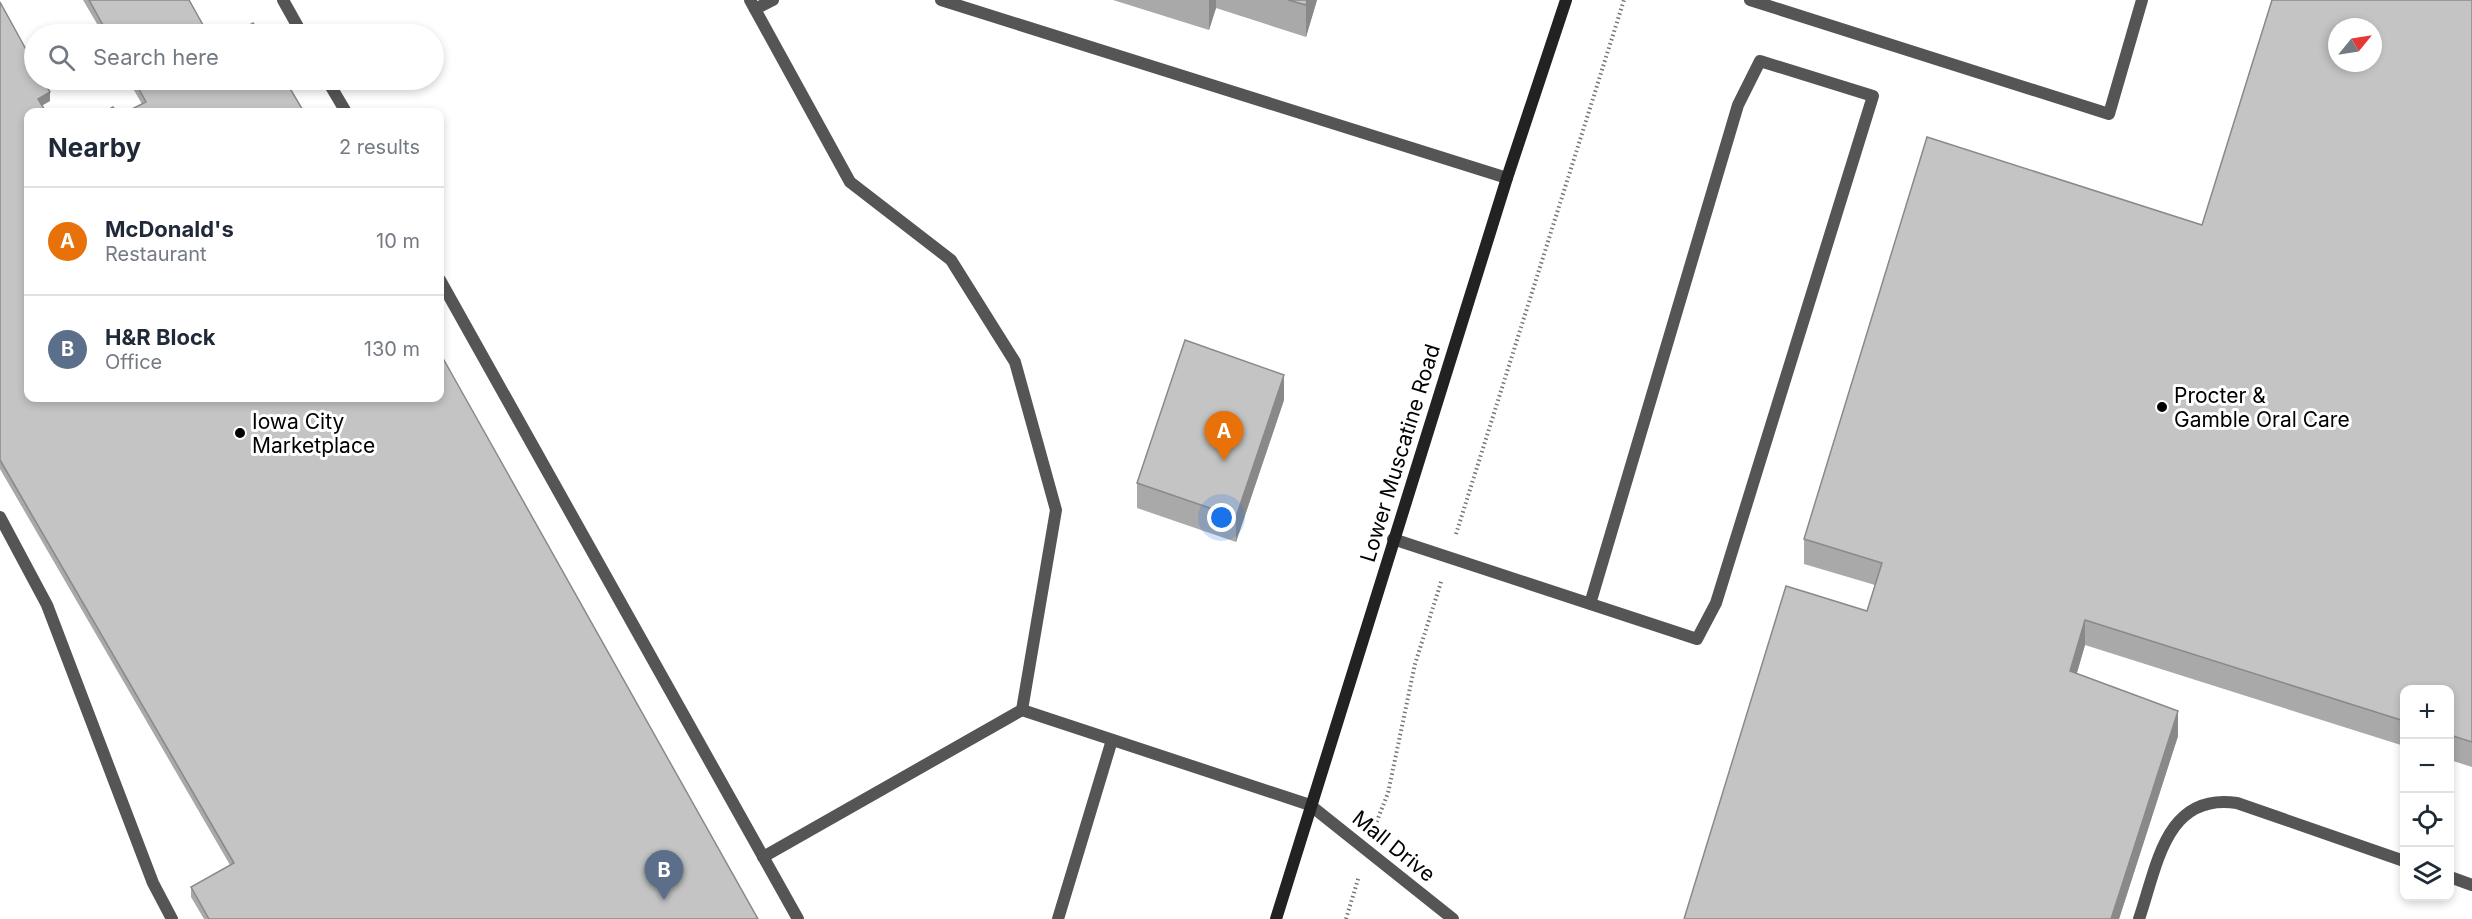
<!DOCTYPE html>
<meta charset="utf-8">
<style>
body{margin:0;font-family:Inter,sans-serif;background:#f6f6f7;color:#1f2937}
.controls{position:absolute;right:18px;bottom:18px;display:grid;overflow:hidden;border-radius:12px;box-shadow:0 3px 9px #0003}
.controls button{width:54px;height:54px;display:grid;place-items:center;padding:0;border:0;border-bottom:2px solid #e0e1e3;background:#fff;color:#1f2937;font:30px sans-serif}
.compass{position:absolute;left:2328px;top:18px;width:54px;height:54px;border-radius:50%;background:#fff;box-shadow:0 3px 9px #0003;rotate:60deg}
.you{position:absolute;left:1222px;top:518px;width:21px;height:21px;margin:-15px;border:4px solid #fff;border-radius:50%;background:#1a73e8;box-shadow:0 0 0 9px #1a73e833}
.badge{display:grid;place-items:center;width:39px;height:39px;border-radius:50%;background:#000;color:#fff;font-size:20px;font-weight:700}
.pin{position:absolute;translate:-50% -50px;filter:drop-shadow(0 2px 3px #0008)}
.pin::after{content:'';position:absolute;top:32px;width:21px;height:18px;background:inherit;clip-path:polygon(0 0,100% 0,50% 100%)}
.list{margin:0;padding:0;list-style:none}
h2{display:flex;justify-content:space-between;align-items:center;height:78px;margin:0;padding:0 24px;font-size:26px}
h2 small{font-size:20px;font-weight:400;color:#747a83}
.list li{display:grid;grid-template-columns:39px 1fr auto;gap:18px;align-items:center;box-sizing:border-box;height:108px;padding:0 24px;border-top:2px solid #e0e1e3}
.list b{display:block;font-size:22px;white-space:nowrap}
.list p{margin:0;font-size:20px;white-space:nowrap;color:#747a83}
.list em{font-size:20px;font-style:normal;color:#747a83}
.icon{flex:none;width:33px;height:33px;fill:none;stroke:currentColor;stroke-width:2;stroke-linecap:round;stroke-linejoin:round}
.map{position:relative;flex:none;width:2472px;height:919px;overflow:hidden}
.search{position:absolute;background:#fff;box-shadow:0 3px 9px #0003;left:24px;top:24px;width:420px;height:66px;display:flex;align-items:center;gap:15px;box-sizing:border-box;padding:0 21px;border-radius:33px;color:#747a83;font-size:22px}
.panel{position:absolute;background:#fff;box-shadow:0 3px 9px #0003;left:24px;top:108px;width:420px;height:294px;border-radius:12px}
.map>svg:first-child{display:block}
</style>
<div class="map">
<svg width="2472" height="919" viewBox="0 0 2472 919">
<rect width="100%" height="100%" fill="#fff"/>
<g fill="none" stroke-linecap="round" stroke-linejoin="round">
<!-- path -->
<g stroke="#777" stroke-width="4" stroke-dasharray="1.5 3" stroke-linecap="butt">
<path d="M 1456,534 L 1624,0"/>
<path d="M 1375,826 L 1388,793 L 1415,664 L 1442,579"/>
<path d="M 1346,919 L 1359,876"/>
</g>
<!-- service -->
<g stroke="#555" stroke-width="12">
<path d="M 283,0 L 302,34"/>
<path d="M 750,0 L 850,182 L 951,260 L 1015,362 L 1056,510 L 1022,710"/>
<path d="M 941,0 L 1507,178"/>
<path d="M 1750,0 L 2109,114 L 2142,0"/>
<path d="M 755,9 L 773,0"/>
<path d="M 327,80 L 346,112"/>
<path d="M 440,280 L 798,919"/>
<path d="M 0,517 L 47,605 L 153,883 L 172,919"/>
<path d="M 1393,539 L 1697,639 L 1716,603 L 1873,96 L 1760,61 L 1738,105 L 1590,604"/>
<path d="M 763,857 L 1022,710 L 1310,805"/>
<path d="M 2450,877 L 2472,885"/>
<path d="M 1058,919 L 1112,740"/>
<path d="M 2139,919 C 2157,867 2165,792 2237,803 L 2404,861"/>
</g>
<!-- minor -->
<path stroke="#555" stroke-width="12" d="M 1310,805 L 1453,919"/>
<!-- secondary -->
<path stroke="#222" stroke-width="12" d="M 1276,919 L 1507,178 L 1566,0"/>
</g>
<!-- wall -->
<g fill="#a9a9a9">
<path d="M 83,0 L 189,0 L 208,34 L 103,34 Z"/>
<path d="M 1113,0 L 1317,0 L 1306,37 L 1216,8 L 1209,30 Z"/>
<path d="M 2472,0 L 2472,767 L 2450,760 L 2450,690 L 2404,690 L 2404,746 L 2085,645 L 2077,673 L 2178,736 L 2119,919 L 1684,919 L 1867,611 L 1875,585 L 1804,564 L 1804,539 L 2202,225 Z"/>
<path d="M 0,2 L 50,101 L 28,112 L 758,919 L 204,919 L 191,897 L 191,887 L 230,865 L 0,469 Z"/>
<path d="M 128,80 L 285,80 L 142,104 Z"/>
<path d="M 1284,400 L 1236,542 L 1137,508 L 1137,483 Z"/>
</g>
<!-- shaded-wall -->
<g fill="#898989">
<path d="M 1209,0 L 1216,0 L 1216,8 L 1209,30 Z"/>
<path d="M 1307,0 L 1317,0 L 1306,37 L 1306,5 Z"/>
<path d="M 50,92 L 50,101 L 38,108 L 38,99 Z"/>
<path d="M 1284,375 L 1284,400 L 1236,542 L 1236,517 Z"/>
<path d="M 2085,620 L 2085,645 L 2070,696 L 2070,671 Z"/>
<path d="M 2178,711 L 2178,736 L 2119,919 L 2111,919 Z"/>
</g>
<!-- building -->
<g fill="#c4c4c4" stroke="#898989" stroke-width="1.5" fill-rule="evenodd">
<path d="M 89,0 L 189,0 L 208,34 L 108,34 Z"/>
<path d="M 1288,0 L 1307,0 L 1306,5 Z"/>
<path d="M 2272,0 L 2472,0 L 2472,742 L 2450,735 L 2450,690 L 2404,690 L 2404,721 L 2085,620 L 2070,671 L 2178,711 L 2111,919 L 1684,919 L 1786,586 L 1867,611 L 1882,563 L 1804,539 L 1927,137 L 2202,225 ZM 2337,27 L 2373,27 L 2373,63 L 2337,63 Z"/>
<path d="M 0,2 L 34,64 L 34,80 L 43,80 L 50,92 L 38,99 L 46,112 L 28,112 L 28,398 L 440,398 L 440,353 L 758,919 L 209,919 L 191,887 L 234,863 L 0,460 Z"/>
<path d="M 253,23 L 260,34 L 235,34 Z"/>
<path d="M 134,80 L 285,80 L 304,112 L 126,112 L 146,102 Z"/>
<path d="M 113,107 L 117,112 L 104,112 Z"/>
<path d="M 1185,340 L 1284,375 L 1236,517 L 1137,483 Z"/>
</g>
<!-- markers -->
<g fill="#000" stroke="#fff" stroke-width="2">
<circle cx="2162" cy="407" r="6"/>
<circle cx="240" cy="433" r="6"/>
</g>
<g text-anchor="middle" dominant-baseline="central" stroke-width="6" stroke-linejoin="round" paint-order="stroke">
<!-- poi labels -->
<g font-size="21" fill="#000" stroke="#fff" text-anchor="start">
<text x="2174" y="395">Procter &amp;<tspan x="2174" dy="24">Gamble Oral Care</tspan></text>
<text x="252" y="421">Iowa City<tspan x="252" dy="24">Marketplace</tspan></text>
</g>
<!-- street labels -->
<g font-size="21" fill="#000" stroke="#fff">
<text transform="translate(1400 453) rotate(-73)">Lower Muscatine Road</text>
<text transform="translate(1394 846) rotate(39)">Mall Drive</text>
</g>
</g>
</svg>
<div class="controls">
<button>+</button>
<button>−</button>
<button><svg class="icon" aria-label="locate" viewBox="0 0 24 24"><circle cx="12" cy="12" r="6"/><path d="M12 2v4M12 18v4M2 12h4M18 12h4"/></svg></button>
<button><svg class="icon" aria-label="layers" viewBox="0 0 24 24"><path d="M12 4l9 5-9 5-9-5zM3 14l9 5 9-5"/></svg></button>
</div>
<svg class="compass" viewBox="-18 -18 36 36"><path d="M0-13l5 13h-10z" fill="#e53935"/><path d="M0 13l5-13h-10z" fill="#747a83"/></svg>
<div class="you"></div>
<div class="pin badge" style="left:1224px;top:461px;background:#e8710a">A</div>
<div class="pin badge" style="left:664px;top:900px;background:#5c6f8a">B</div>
<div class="search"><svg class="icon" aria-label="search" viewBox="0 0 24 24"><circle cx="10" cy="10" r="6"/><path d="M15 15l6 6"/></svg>Search here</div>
<section class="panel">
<h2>Nearby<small>2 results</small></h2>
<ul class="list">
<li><span class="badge" style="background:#e8710a">A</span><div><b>McDonald's</b><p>Restaurant</p></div><em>10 m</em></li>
<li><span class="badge" style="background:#5c6f8a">B</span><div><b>H&amp;R Block</b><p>Office</p></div><em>130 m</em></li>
</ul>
</section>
</div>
